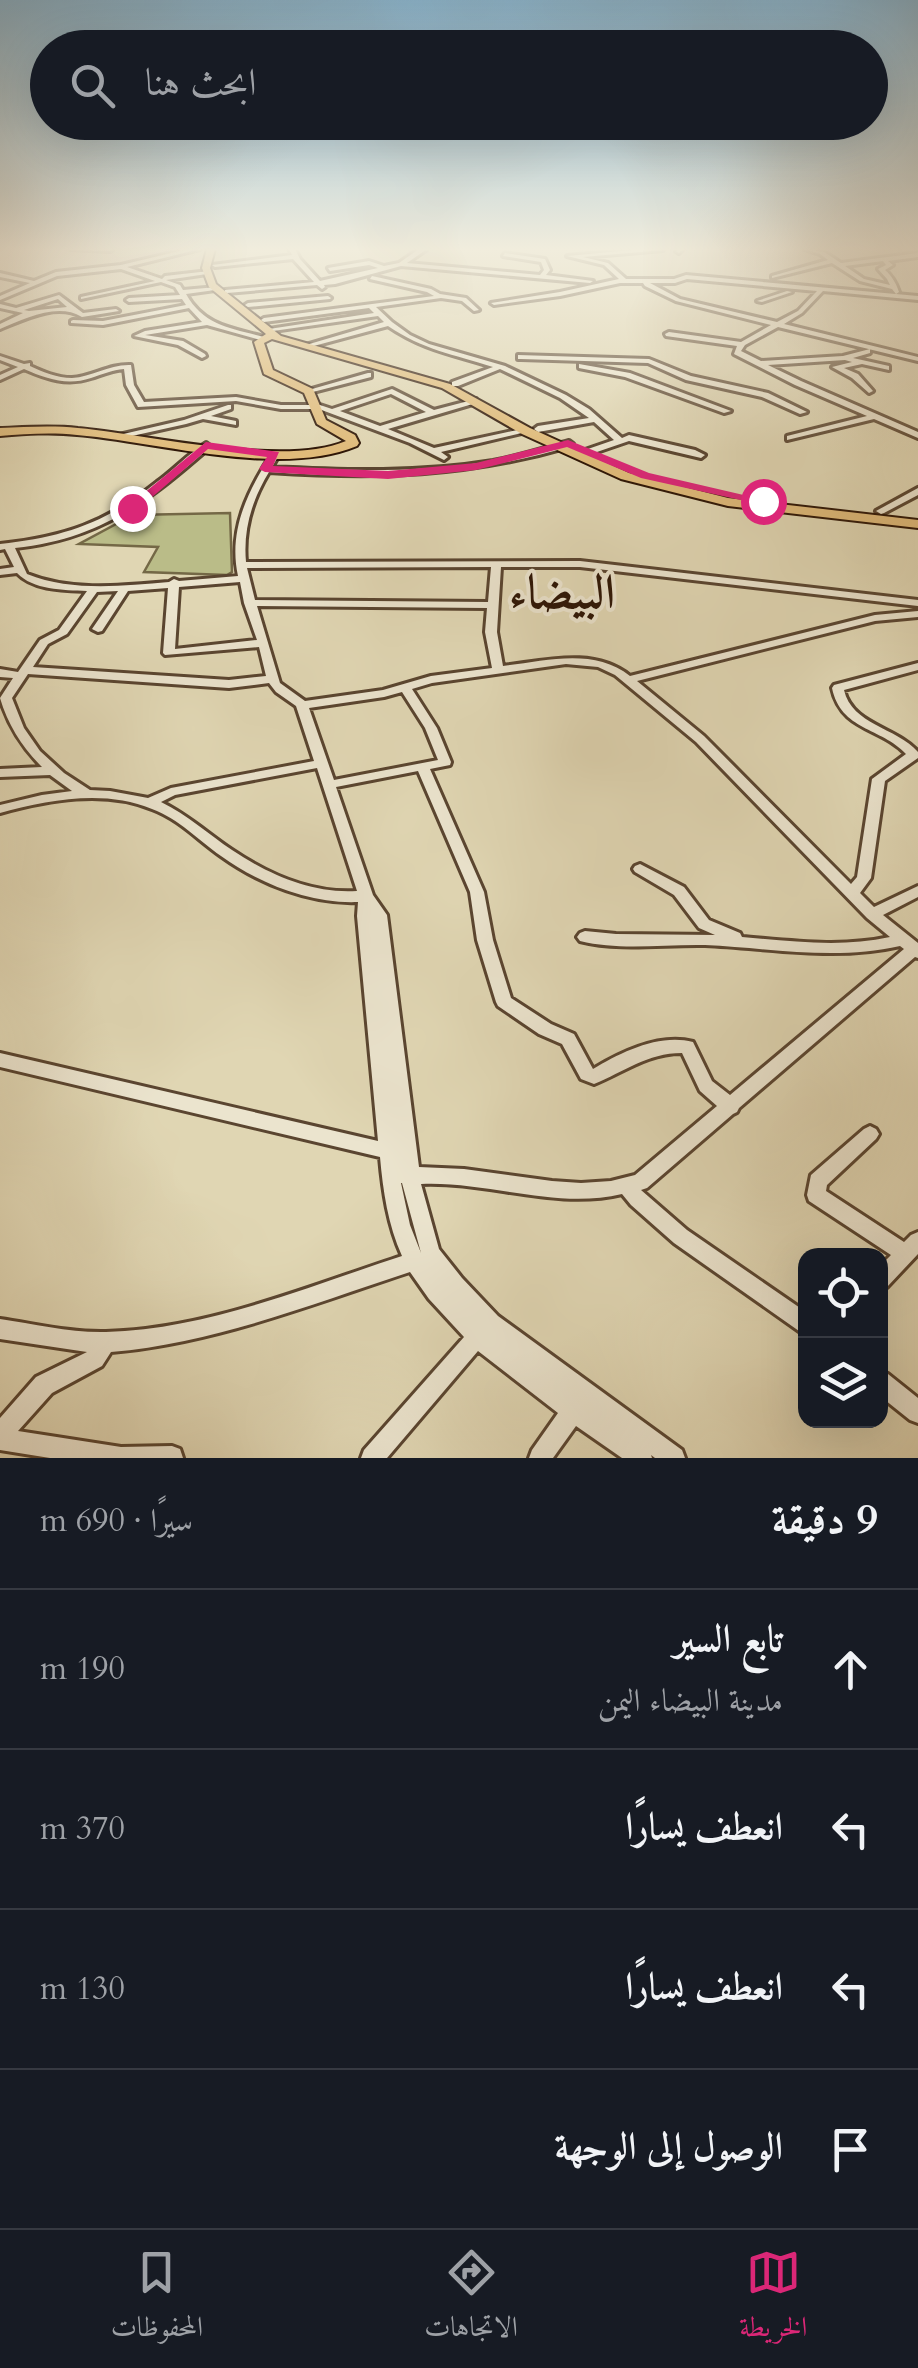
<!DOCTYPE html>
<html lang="ar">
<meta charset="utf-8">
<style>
body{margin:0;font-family:Cardo,Amiri,serif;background:#20242c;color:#f1f3f6;direction:rtl}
.controls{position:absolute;right:30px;bottom:30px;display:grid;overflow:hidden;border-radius:20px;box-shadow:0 10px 40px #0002}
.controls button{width:90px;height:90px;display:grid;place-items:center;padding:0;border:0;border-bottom:2px solid #363941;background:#171b24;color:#f1f3f6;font:50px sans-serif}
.stop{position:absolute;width:30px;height:30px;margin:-22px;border:8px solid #db2777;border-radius:50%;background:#fff}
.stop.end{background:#db2777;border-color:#fff;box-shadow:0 2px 10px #0008}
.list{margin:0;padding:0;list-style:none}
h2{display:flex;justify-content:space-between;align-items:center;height:130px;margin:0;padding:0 40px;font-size:42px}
h2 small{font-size:32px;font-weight:400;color:#9ea1a6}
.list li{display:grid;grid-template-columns:65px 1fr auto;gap:30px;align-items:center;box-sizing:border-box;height:160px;padding:0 40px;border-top:2px solid #363941}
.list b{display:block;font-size:38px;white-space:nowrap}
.list p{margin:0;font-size:32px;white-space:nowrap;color:#9ea1a6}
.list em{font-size:32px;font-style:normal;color:#9ea1a6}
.icon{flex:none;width:55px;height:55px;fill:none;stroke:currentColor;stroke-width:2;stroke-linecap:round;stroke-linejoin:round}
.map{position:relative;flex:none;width:918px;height:1458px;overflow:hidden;direction:ltr}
.search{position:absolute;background:#171b24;box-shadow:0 10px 40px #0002;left:30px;right:30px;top:30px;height:110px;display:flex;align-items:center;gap:25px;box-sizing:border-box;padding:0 35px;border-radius:55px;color:#9ea1a6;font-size:38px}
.sheet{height:770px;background:#171b24}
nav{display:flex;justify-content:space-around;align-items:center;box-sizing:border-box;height:140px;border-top:2px solid #363941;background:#171b24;font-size:28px;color:#9ea1a6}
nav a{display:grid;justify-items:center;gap:5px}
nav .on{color:#db2777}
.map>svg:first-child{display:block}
</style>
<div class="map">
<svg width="918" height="1458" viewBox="0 0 918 1458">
<rect width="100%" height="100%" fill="#e0d6b3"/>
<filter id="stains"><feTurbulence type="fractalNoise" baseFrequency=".002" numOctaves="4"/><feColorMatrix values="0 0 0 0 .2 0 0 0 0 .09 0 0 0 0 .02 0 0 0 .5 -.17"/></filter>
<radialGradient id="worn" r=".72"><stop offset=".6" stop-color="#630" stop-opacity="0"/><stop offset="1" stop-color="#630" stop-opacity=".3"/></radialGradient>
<!-- green -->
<path fill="#babc88" stroke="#746846" stroke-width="2.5" d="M 230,513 L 232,572 L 227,575 L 144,572 L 158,547 L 79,544 L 133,515 Z"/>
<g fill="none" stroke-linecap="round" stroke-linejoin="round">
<defs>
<g id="minor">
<path d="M 70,249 L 113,249 L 110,251 Z"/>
<path d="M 188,249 L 200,249 L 127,267 L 162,279 L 165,276 L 209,271 L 207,274 L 166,280 L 180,285 L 183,290 L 217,287 L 215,290 L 186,294 C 204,326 231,328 264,337 L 264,341 L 207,325 L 145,335 L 183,341 L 205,354 L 206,356 L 202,358 L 178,345 L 134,336 L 145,331 L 202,322 L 189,308 L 103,325 L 71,323 L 71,321 L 73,320 L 103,321 L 186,305 L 182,299 L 129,302 L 126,300 L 129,298 L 180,295 L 175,287 L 161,282 L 81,299 L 81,297 L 155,281 L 121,269 L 57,276 L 0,300 L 0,296 L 30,283 L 0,277 L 0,273 L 34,281 L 56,272 L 121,265 Z"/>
<path d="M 289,249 L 295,249 L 300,259 L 320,281 L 378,268 L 369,265 L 330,271 L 328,268 L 369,261 L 384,266 L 399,263 L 419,249 L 427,249 L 407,263 L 540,275 L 544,270 L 541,262 L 503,256 L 505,253 L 545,259 L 550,270 L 546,275 L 593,281 L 590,283 L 401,266 L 335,284 L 324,285 L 325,287 L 322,289 L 317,285 L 227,293 L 225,292 L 225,290 L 314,282 L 293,259 L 215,267 L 212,265 L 292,255 Z"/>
<path d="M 643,249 L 663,250 L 583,257 L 608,263 L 626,279 L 674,279 L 686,275 L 918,296 L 918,300 L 823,291 L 802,313 L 784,324 L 918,357 L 918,361 L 778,327 L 745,345 L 741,351 L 761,361 L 843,356 L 870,349 L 870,353 L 853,358 L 889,366 L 889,370 L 862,364 L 844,368 L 858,374 L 873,391 L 869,393 L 852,378 L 832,367 L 852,362 L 845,360 L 768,365 L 801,381 L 918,432 L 918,438 L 874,419 L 787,440 L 787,436 L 867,416 L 795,385 L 734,354 L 737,346 L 666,336 L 665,334 L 669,332 L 741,342 L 771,325 L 676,301 L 645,286 L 643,283 L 620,283 L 560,296 L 494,305 L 491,303 L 560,292 L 619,279 L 604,265 L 567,256 ZM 687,279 L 817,291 L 798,311 L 777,322 L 680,299 L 650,283 L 675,283 Z"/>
<path d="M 677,249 L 683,249 L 679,253 L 676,251 Z"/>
<path d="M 804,249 L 824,252 L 841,263 L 918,253 L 918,257 L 888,261 L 893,265 L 885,270 C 892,276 896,283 899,292 L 896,294 L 892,289 L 860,281 L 832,263 L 772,278 L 772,276 L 828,260 L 820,254 ZM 883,261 L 886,265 L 878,269 L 887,279 L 890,285 L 864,279 L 845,266 Z"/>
<path d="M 372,276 L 431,289 L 440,294 L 466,298 L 479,310 L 474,311 L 462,301 L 441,298 L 376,307 L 392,322 L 410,335 L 429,344 L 505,366 L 566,395 L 589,409 L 622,438 L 629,435 L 695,450 L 705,455 L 701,458 L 629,441 L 591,454 L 585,454 L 585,450 L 614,440 L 594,422 L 538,432 L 534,429 L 538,426 L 589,418 L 560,398 L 500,369 L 458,386 L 452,386 L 452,382 L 493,367 C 453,354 423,350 388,326 L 310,347 L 306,345 L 384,322 L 378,316 L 273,331 L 269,329 L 374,313 L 369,308 L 264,322 L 261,320 L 264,318 L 434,296 L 427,292 L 370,279 Z"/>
<path d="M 787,291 L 792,292 L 762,302 L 757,301 Z"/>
<path d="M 59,295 L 83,313 L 116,309 L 119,311 L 82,317 C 57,302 25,319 0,329 L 0,324 L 23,313 L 0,308 L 0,304 L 16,308 ZM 58,299 L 67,307 L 29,311 L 24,310 Z"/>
<path d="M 328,296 L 331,298 L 330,299 L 248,307 L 245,305 L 248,303 Z"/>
<path d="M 518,355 L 649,359 L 691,376 L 768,393 L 807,412 L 800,414 L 762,397 L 686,380 L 648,363 L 521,359 L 518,359 Z"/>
<path d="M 0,356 L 24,364 L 30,363 L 30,366 C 43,372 57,378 72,378 C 92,377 109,364 131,365 L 134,385 L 144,402 L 236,397 L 281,405 L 320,405 L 332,409 L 392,389 L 434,410 L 476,399 L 476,403 L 388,429 L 434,448 L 526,428 L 530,431 L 441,452 L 448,457 L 444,460 L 410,443 L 319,409 L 281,409 L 236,401 L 138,407 L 126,385 L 124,369 C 112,370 103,374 91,378 C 67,386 47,379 24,369 L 0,380 L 0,375 L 18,367 L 0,360 ZM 391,394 L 426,412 L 380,426 L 340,411 Z"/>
<path d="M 579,364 L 630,373 L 731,411 L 724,413 L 625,377 L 579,368 Z"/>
<path d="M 368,373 L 371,373 L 371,377 L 309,393 L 305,391 Z"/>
<path d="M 228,405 L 231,405 L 231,409 L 211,416 L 236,421 L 236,425 L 203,419 L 186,424 L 123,438 L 119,435 L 184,420 Z"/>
<path d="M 569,441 L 573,444 L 572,446 C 466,477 378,479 269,472 C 252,500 243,529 246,562 L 580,561 L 918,600 L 918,606 L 580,567 L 501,567 L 497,632 L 503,666 C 545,661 594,647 630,676 L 875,615 L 918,611 L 918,617 L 875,621 L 637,681 L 704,736 L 851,884 L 857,877 L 872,779 L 906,754 C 881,727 841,731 832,688 L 834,685 L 918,663 L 918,670 L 844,690 C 852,725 896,727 918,752 L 918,758 L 885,781 L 871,878 L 860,893 L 874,907 L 918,886 L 918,897 L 883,915 L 918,943 L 918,958 L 915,957 L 739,1108 L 737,1112 L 733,1114 L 647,1188 L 641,1190 L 687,1230 L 806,1312 L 806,1334 L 799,1331 L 674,1243 L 631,1205 L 622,1194 C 556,1210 488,1181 421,1184 L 439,1249 L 462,1278 L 498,1316 L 682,1450 L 685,1458 L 655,1458 L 651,1455 L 652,1458 L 622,1458 L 576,1426 L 553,1458 L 529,1458 L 532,1450 L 558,1413 L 478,1351 L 387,1458 L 361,1458 L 364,1450 L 464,1337 L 429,1299 L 410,1272 C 312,1304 215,1343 111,1352 L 102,1366 L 52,1393 L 18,1431 L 121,1447 L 172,1446 L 180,1449 L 183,1458 L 50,1458 L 0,1450 L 0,1418 L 36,1377 L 87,1352 L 0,1339 L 0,1319 C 35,1324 71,1333 106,1332 C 208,1329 307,1287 402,1256 C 388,1225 383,1191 380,1157 L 0,1067 L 0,1053 L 378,1141 L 357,916 L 358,902 C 310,904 260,884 221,856 C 198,840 179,819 152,809 C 104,789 48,800 0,813 L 0,805 L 42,795 L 72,791 L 50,775 L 0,777 L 0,769 L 42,767 C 22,747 8,725 0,698 L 13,678 L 0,677 L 0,669 L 18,672 L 40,640 L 59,630 L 87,591 C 63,590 33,590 17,573 L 0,575 L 0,569 L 14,567 L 5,549 L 0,550 L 0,544 C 64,537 106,523 157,482 C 174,470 189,453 206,443 L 210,446 L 209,448 C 147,502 100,539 15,548 L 27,574 C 72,592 122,586 169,582 L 174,579 L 179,581 L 238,576 C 228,530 248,491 272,453 L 279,455 L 272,467 C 346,471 420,473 493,461 C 519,456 544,448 569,441 ZM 491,567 L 488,602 L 255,600 L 247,568 ZM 240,582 L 244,603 L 257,640 L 175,649 L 179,587 ZM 168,588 L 163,653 L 165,655 L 259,647 L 266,676 L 229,680 L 33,667 L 48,644 L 67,634 L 97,592 L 118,591 L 92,629 L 98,632 L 102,631 L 128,591 ZM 257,606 L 487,608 L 485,632 L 492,668 L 431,676 L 383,690 L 305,701 L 280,683 ZM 566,664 L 598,667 L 615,675 L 696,742 L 867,918 L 890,937 C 841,948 791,941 742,937 L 740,933 L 709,920 L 684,887 L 640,864 L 635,866 L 633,869 L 635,872 L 674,895 L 699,928 L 715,935 L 616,934 L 585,931 L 580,933 L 577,937 L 580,941 C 620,951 664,944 705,945 C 771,948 835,961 900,946 L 904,949 L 730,1095 L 712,1081 L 693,1042 C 660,1033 621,1052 593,1069 L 574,1034 L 551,1024 L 511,998 L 493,940 L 484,892 L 430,769 L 450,765 L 451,762 L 437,728 L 412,689 L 432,683 ZM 28,674 L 229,688 L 269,683 L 276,692 L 296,706 L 314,761 L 171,788 L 148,798 L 110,791 L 90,790 L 64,773 L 40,751 L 24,728 L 12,698 ZM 402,692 L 425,728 L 438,760 L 334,780 L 309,708 L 384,697 ZM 317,768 L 357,891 C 313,894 269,875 232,850 C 208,834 188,815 161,802 L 175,795 ZM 418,771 L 470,892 L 477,940 L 496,1002 L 498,1006 L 539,1034 L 562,1044 L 581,1079 L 594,1084 C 624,1072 647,1053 682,1053 L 700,1091 L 717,1106 L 635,1175 L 611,1181 L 581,1183 L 552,1181 L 464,1169 L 419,1167 L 387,915 L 373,895 L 336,787 ZM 401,1183 L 402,1183 L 421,1253 L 410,1225 Z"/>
<path d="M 918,488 L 918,495 L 884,513 L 881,514 L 876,511 Z"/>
<path d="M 870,1126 L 876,1129 L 879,1134 L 876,1139 L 827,1185 L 826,1191 L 904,1242 L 911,1235 L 918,1232 L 918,1254 L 887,1287 L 880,1289 L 880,1266 L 891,1255 L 809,1201 L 807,1195 L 811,1175 L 864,1129 Z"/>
<path d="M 880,1371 L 888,1374 L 918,1398 L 918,1423 L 910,1420 L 880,1396 Z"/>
</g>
<path id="major" d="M 207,249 L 215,249 L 210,268 L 216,284 L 281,336 L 450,384 L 530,428 L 629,473 L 728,498 L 918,520 L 918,528 L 728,506 L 621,479 L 522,434 L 442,388 L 272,339 L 264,343 L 273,370 L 313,389 L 326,420 L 355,435 L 359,443 L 357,446 C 281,478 159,442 77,435 C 51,432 25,434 0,436 L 0,428 C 26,427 52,425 78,428 C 148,434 283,468 346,441 L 317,424 L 304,393 L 264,374 L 254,342 L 266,334 L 209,287 L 202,268 Z"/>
</defs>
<!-- minor casing -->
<use href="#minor" stroke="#5a4530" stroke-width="6"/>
<!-- major casing -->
<use href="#major" stroke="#2d1505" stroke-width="4"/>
<!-- minor -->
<use href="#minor" fill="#ebe4ce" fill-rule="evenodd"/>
<!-- major -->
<use href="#major" fill="#e0bb7a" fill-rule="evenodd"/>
</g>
<!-- sky -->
<linearGradient id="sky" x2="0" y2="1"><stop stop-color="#87b6d3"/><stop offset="0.55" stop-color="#f1eddd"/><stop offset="1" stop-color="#f1eddd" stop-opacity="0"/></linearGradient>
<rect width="918" height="453" fill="url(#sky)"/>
<!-- route -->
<path fill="#db2777" d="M 568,440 L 649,473 L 769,501 L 763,505 L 641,478 L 567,447 L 476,470 L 388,479 L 265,472 L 259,469 L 267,457 L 208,449 L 136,511 L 126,508 L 206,442 L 279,452 L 273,466 L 388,471 L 476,463 Z"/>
<g text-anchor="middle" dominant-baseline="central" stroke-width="8" stroke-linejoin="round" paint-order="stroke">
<!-- district labels -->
<g font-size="48" font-weight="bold" fill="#2d1505" stroke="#ebe4ce">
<text x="562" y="592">البيضاء</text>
</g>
</g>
<rect width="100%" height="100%" filter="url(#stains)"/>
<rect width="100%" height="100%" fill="url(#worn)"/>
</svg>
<div class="controls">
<button><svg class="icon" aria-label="locate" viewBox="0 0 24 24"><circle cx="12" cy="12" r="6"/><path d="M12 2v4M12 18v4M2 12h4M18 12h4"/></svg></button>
<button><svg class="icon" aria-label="layers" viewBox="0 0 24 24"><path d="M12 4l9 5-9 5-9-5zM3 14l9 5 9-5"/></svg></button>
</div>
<div class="stop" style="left:763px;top:501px"></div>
<div class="stop end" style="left:132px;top:508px"></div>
<div class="search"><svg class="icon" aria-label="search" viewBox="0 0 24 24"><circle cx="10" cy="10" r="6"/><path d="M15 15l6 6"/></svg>ابحث هنا</div>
</div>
<section class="sheet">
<h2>9 دقيقة<small>سيرًا · 690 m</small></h2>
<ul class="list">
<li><svg class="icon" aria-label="ahead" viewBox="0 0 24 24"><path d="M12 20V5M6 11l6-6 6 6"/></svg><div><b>تابع السير</b><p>مدينة البيضاء اليمن</p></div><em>190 m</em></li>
<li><svg class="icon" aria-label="left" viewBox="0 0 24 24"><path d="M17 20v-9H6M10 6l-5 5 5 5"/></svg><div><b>انعطف يسارًا</b></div><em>370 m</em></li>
<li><svg class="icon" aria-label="left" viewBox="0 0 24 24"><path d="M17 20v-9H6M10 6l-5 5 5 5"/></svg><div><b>انعطف يسارًا</b></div><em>130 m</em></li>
<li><svg class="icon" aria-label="arrive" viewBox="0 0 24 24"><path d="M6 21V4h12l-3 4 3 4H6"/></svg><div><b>الوصول إلى الوجهة</b></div></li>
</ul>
</section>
<nav>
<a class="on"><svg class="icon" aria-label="map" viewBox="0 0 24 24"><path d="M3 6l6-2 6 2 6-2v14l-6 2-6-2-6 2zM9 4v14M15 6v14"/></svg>الخريطة</a>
<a><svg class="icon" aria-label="directions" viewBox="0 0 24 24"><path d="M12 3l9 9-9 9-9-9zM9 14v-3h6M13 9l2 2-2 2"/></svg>الاتجاهات</a>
<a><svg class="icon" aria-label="saved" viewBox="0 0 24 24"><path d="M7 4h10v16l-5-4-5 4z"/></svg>المحفوظات</a>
</nav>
